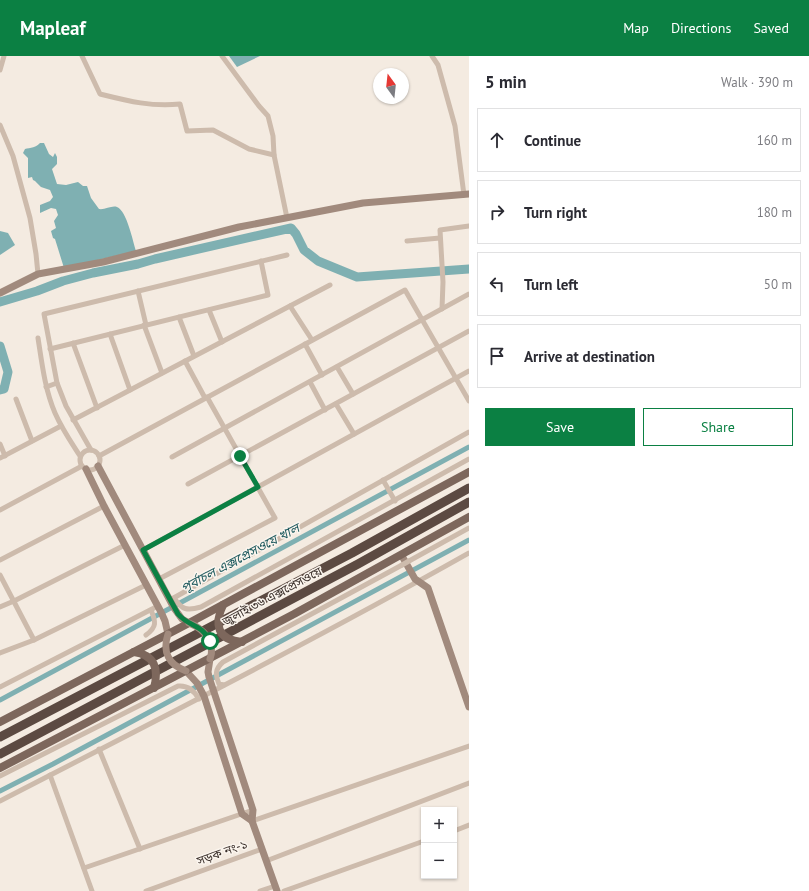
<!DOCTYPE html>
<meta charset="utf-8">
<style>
body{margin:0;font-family:"PT Sans","Noto Sans Bengali",sans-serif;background:#f7f7f7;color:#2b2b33}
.controls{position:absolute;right:12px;bottom:12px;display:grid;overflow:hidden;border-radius:0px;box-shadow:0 1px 3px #0004}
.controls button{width:36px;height:36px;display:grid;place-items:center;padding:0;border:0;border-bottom:1px solid #e1e1e2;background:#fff;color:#2b2b33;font:20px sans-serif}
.compass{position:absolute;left:373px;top:12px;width:36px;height:36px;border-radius:50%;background:#fff;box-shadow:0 1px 3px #0004;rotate:345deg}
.stop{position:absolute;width:12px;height:12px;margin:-9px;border:3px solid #0b8043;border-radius:50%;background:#fff}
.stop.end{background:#0b8043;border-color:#fff;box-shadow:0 1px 4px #0008}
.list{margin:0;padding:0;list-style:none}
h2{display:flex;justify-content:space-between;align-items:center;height:52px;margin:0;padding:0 16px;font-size:17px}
h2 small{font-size:13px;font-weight:400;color:#7c7c81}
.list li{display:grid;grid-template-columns:26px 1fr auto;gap:12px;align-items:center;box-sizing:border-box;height:64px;margin:0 8px 8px;padding:0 8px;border:1px solid #e1e1e2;border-radius:0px}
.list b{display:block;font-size:15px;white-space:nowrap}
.list em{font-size:13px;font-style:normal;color:#7c7c81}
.actions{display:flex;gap:8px;padding:12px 16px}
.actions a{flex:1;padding:9px 0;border:1px solid #0b8043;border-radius:0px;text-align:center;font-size:14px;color:#0b8043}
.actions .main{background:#0b8043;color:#fff}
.icon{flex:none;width:22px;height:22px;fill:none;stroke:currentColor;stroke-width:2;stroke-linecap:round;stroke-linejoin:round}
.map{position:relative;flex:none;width:469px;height:835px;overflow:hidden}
header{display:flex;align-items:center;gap:24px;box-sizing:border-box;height:56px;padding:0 20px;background:#0b8043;color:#fff}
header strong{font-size:19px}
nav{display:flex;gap:22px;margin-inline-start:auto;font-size:14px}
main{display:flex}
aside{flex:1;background:#fff}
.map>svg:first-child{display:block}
</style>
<header>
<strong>Mapleaf</strong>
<nav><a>Map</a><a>Directions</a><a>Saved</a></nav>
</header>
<main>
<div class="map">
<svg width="469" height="835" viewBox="0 0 469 835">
<rect width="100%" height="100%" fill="#f4ebe1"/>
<!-- water -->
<g fill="#7fb0b2">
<path d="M 229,0 L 260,0 L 237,11 Z"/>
<path d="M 40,87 L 44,87 L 49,98 L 53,101 L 55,97 L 57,101 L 57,108 L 52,113 L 57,128 L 66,129 L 78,126 L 83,130 L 87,130 L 91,142 L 99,153 C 105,154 112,149 117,151 C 127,155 133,186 136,195 L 64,212 L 55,183 L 53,182 L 51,175 L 56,172 L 54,165 L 58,159 L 56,153 L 51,152 L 40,157 L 40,149 L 50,145 L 53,141 L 50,134 L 41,131 L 35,125 L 33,124 L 32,121 L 28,122 L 28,102 L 23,97 L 25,93 C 30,92 37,91 40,87 Z"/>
<path d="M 0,175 L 8,177 L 15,189 L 0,199 Z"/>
</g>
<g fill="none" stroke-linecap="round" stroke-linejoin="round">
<!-- canal -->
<g stroke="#7fb0b2" stroke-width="5">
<path d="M 0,644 L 469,391"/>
<path d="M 0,735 L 53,708 L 469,484"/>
</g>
<!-- river -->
<g stroke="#7fb0b2" stroke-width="9">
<path d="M 0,246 L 37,235 L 63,225 L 93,217 L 138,208 L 155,203 L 291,172 L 296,178 L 304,194 L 318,205 L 357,221 L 469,213"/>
<path d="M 0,290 L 8,316 L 4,333 L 0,334"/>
</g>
<!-- street -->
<g stroke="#cdbbac" stroke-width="5">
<path d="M 82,0 L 100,38 C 128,45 151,51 180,48 L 187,75 L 213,74 L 249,93 L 274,99"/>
<path d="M 222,0 L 259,50 L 268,60 L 273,80 L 274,99 L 287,162"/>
<path d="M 432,0 L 438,9 L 455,70 L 464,139"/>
<path d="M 0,14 L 4,0"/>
<path d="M 0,69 L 13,100 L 30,162 L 36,198 L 38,218"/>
<path d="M 407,185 L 440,182"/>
<path d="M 138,235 L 146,269"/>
<path d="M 290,250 L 312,284"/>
<path d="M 442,253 L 443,226 L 440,174 L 469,170"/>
<path d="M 209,254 L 222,286"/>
<path d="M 179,261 L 194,300"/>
<path d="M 144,269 L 162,317"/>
<path d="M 110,278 L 130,334"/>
<path d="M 38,282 C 42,308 45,334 55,357 C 62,373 71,386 80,400"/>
<path d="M 73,287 L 97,352"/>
<path d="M 305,288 L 322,319"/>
<path d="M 50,293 L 268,239 L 261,205"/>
<path d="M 185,305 L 205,342"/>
<path d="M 337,311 L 353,338"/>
<path d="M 310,326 L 325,354"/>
<path d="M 46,331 L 57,327"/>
<path d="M 16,343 L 32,385"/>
<path d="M 336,348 L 354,378"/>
<path d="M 73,364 L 330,229"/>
<path d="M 0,388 L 5,400"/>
<circle cx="90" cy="404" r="10"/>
<path d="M 91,394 L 66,350 L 57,327 L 44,258 L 287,199"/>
<path d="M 99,400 L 405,234 L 469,345"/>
<path d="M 172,401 L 469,238"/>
<path d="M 0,402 L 61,370"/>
<path d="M 383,424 L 395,445"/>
<path d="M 188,428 L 469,275"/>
<path d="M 0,454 L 82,410"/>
<path d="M 143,494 L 469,315"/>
<path d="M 0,504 L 104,450"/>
<path d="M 409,505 L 469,472"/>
<path d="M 0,519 L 34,584"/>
<path d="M 159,523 L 275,462 L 207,341"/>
<path d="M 174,542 C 182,554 187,555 201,551 L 469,403"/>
<path d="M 170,544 L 469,376"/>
<path d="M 0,551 L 14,545 L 125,489"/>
<path d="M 0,597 L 34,584 L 146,529"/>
<path d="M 224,629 L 219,628 C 215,619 215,613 223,606 L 402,509"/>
<path d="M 0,631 L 158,550"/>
<path d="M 99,693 L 140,793"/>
<path d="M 50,719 L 92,835"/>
<path d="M 0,720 L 178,630 C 188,629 194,634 199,643"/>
<path d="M 0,745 C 157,664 315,584 469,497"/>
<path d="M 252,765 L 469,690"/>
<path d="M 454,775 L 469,769"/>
<path d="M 266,805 L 469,727"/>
<path d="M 84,812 L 253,754"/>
<path d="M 146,835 L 262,793"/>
<path d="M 260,835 L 275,830"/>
<path d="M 284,835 L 424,785"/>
</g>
<!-- secondary -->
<g stroke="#a18a7d" stroke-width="7">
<path d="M 0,237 L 38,218 L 103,206 L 239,171 L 363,147 L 469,138"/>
<path d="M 98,410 L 174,552 L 182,563 L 189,567"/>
<path d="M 86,413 L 104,450 L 161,556 L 165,565 L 168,578"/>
<path d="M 402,500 L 415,523 L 428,532 L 469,651"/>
<path d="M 210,603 L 208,616 L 209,621 L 253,754 L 252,765 L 277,835"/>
<path d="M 186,615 L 197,627 L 204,640 L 242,758 L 252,765"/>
</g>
<!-- primary -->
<g stroke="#7d675c" stroke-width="8">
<path d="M 0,666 L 189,567 L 469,416"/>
<path d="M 0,712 L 294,558 L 469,461"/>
</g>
<!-- highway -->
<g stroke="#5c4a42" stroke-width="9">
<path d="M 0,681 L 352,497 L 469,432"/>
<path d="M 0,698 L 358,508 L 469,446"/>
</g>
<!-- street-bridge -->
<g stroke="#cdbbac" stroke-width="5">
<path d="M 402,509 L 409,505"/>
<path d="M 146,579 C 157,571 156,566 151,554"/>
</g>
<!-- secondary-bridge -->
<g stroke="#a18a7d" stroke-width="7">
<path d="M 189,567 C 204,573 216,586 210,603"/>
<path d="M 168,578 C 162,596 169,609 186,615"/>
</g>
<!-- primary-bridge -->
<g stroke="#7d675c" stroke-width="8">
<path d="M 223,549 C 214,568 217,584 242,586"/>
<path d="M 134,596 C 155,599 159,613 154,632"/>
</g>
</g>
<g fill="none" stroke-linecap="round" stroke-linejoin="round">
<!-- route -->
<path stroke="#0b8043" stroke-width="5" d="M 210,585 C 202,568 189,571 178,558 L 143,494 L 258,431 L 240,400"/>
</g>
<g text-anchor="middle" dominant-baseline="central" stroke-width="3" stroke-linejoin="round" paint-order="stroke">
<!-- street labels -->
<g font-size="12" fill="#3b302b" stroke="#fbf5ee">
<text transform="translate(272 540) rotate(-28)">জুলাই ৩৬ এক্সপ্রেসওয়ে</text>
<text transform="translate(222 796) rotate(-20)">সড়ক নং-১</text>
</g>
<!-- water labels -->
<g font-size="13" font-style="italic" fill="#1f5a5e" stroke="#fbf5ee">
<text transform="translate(240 502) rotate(-28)">পূর্বাচল এক্সপ্রেসওয়ে খাল</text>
</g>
</g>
</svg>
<div class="controls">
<button>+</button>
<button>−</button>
</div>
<svg class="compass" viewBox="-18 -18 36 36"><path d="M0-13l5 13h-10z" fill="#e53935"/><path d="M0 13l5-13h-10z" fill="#7c7c81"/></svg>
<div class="stop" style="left:210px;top:585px"></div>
<div class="stop end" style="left:240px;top:400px"></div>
</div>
<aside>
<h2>5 min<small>Walk · 390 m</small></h2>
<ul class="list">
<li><svg class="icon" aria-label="ahead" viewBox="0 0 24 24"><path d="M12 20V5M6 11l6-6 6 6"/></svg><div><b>Continue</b></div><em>160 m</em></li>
<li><svg class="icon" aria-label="right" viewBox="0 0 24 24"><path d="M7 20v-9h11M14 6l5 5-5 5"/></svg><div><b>Turn right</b></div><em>180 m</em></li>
<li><svg class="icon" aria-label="left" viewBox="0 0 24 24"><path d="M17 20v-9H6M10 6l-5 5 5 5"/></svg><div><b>Turn left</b></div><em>50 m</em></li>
<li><svg class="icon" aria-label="arrive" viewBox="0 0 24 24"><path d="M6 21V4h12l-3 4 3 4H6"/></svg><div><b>Arrive at destination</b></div></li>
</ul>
<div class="actions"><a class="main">Save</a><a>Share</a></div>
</aside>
</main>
